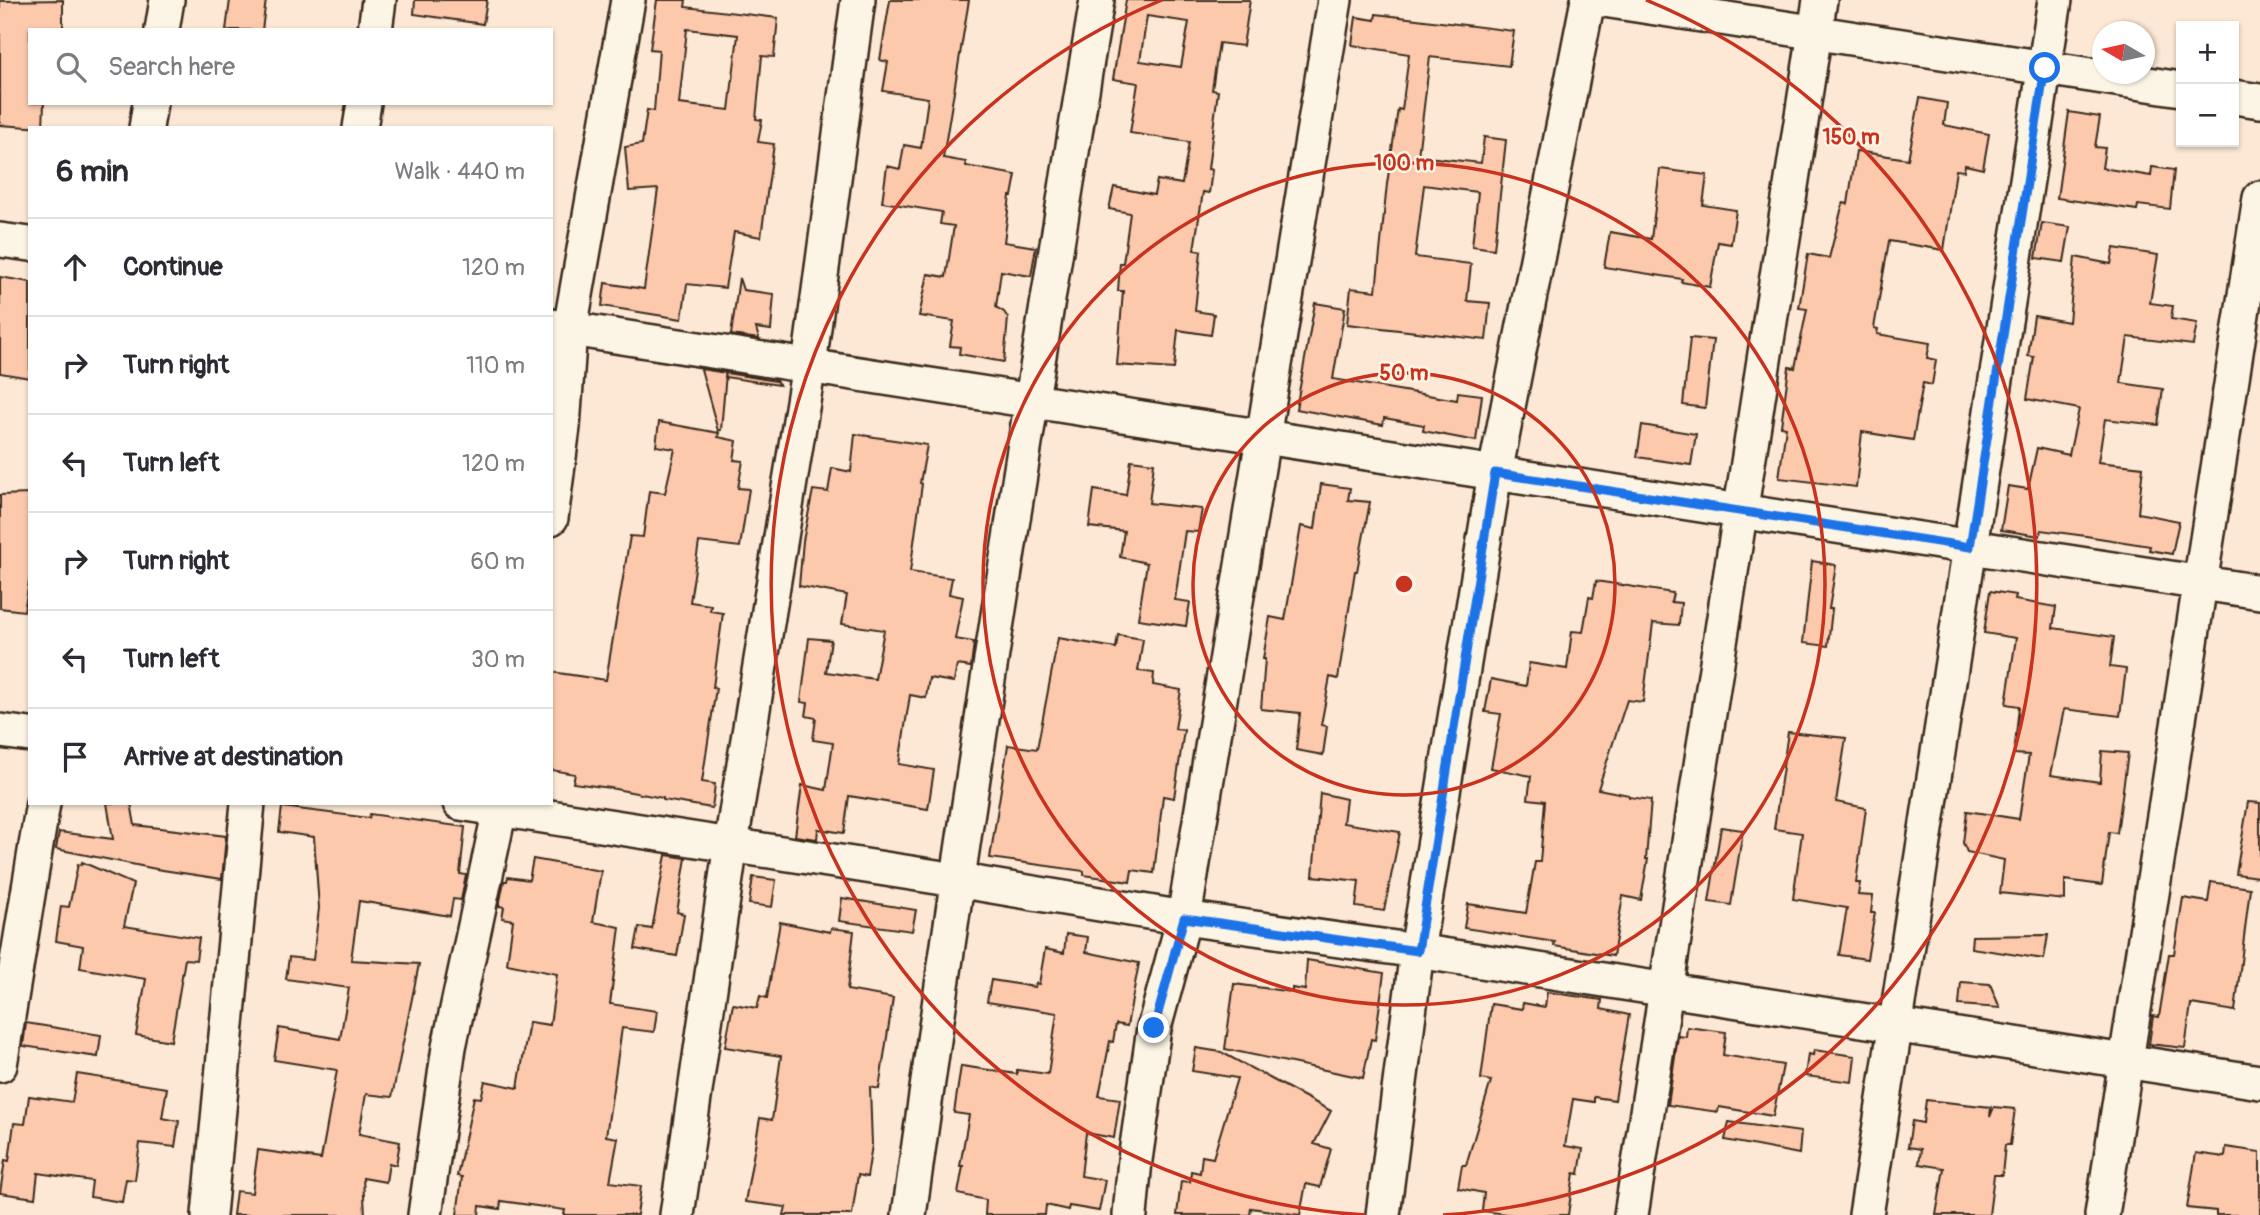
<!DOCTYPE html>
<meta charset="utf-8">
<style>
body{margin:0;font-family:Pangolin,sans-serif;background:#f2f2f3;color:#2b2b33}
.controls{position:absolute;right:21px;top:21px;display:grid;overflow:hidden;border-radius:0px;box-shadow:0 2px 5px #0004}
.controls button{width:63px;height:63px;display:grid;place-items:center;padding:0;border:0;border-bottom:2px solid #e1e1e2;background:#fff;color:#2b2b33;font:35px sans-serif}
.compass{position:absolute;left:2092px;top:21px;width:63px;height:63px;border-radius:50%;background:#fff;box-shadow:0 2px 5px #0004;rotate:279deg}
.stop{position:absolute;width:21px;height:21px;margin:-16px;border:5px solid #1a73e8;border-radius:50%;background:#fff}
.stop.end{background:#1a73e8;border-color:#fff;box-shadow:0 2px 7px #0008}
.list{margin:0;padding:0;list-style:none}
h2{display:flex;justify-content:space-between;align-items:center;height:91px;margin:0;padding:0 28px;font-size:30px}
h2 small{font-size:23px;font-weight:400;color:#7c7c81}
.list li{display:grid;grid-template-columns:46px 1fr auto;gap:21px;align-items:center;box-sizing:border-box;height:98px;padding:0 28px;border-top:2px solid #e1e1e2}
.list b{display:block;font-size:26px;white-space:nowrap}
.list em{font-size:23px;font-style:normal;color:#7c7c81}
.icon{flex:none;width:38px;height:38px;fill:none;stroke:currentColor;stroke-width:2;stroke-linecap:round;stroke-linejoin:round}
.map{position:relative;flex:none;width:2260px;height:1215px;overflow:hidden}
.search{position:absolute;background:#fff;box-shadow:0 2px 5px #0004;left:28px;top:28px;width:525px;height:77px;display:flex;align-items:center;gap:18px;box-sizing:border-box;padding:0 24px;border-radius:0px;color:#7c7c81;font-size:26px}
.panel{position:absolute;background:#fff;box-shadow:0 2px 5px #0004;left:28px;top:126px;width:525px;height:679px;border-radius:0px}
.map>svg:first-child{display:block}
</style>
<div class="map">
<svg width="2260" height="1215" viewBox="0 0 2260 1215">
<rect width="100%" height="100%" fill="#fce8d4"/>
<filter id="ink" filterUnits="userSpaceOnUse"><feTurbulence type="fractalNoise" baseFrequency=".0143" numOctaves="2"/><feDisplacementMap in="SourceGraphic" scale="14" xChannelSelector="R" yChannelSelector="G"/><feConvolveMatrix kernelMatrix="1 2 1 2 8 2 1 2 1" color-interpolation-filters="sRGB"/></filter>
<g filter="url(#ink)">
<!-- building -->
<g fill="#fcc9ac" stroke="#3b2a1e" stroke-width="2" fill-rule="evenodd">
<path d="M 63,0 L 63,30 L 30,30 L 30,103 L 44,103 L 43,128 L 0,125 L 0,1 Z"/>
<path d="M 230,0 L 266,0 L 262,30 L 226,30 Z"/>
<path d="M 415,0 L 487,0 L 483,24 L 414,14 Z"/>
<path d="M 657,0 L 686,0 L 685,7 L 778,18 L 774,57 L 762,56 L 756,119 L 762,120 L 758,142 L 774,144 L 761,237 L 734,232 L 725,288 L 687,284 L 682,319 L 602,306 L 605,283 L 644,289 L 658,189 L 629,191 L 625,147 L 642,144 L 647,110 L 654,111 L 659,50 L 650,49 ZM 687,29 L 738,35 L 729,110 L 679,104 Z"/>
<path d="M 890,0 L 969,0 L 943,158 L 966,162 L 966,166 L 1016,175 L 1012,196 L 1010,196 L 1004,242 L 1036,247 L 1031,276 L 1001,271 L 996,307 L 1004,312 L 1008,318 L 1004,362 L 959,354 L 960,347 L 950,346 L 954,321 L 919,316 L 928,274 L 946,277 L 954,226 L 940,224 L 942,212 L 882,202 L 887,166 L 900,169 L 904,145 L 921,148 L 928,98 L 883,91 L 888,62 L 880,60 Z"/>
<path d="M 1126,0 L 1250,0 L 1243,46 L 1219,43 L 1212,90 L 1218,91 L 1208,169 L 1212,170 L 1209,193 L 1203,192 L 1194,250 L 1201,251 L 1195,311 L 1214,314 L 1211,335 L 1178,330 L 1174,369 L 1117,365 L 1123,291 L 1118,291 L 1120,263 L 1123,263 L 1130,213 L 1109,209 L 1114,187 L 1154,195 L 1157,180 L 1182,184 L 1189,142 L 1130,133 L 1138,83 L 1113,79 ZM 1147,16 L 1189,22 L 1181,67 L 1140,61 Z"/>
<path d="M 1376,14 L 1514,31 L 1509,66 L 1430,57 L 1418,156 L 1481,163 L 1484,137 L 1506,140 L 1494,249 L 1472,246 L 1478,192 L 1424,185 L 1415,257 L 1471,264 L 1467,301 L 1490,303 L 1486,340 L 1347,324 L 1351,288 L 1376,291 L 1387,184 L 1398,109 L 1402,110 L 1409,54 L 1352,45 L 1356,17 L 1375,20 Z"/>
<path d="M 1920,98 L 1947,103 L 1944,125 L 1989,134 L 1983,169 L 1965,165 L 1964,171 L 1956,170 L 1944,250 L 1889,241 L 1874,328 L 1878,329 L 1877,334 L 1930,343 L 1927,358 L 1936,360 L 1932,385 L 1923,383 L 1913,440 L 1862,432 L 1856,487 L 1779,478 L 1786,427 L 1781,426 L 1789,367 L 1795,368 L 1807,309 L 1799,308 L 1808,254 L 1829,258 L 1843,203 L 1848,204 L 1856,151 L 1908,159 Z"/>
<path d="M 2069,112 L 2100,117 L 2095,147 L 2105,148 L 2102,168 L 2151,176 L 2152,167 L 2174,170 L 2170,209 L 2138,205 L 2137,210 L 2057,198 Z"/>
<path d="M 1660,169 L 1707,175 L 1703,205 L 1736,210 L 1731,244 L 1718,242 L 1710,287 L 1681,282 L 1682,279 L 1604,267 L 1610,232 L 1651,239 Z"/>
<path d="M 2042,223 L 2070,227 L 2064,262 L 2036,258 Z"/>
<path d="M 2114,248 L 2158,255 L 2150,303 L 2173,306 L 2171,319 L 2197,323 L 2193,345 L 2128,337 L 2121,383 L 2163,389 L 2158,425 L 2105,419 L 2098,462 L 2143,467 L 2138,513 L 2179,521 L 2172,554 L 2149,550 L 2150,546 L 2086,536 L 2041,530 L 2040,536 L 2001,530 L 2008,486 L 2028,489 L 2037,448 L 2069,455 L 2079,409 L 2027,399 L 2034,357 L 2028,356 L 2034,316 L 2069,322 L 2075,257 L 2111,264 Z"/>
<path d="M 0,277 L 30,282 L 30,378 L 0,373 Z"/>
<path d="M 739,278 L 743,290 L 774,294 L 771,330 L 756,328 L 759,339 L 731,335 Z"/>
<path d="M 1315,303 L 1345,308 L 1333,379 L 1457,400 L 1458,392 L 1482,395 L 1476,441 L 1423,431 L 1424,425 L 1384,418 L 1383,425 L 1296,409 Z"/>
<path d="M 1690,338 L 1713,340 L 1705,408 L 1683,405 Z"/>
<path d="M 701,369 L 726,373 L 721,430 L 718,431 Z"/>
<path d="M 726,373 L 776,381 L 779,385 L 725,377 Z"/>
<path d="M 659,422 L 719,433 L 718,437 L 737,441 L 734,460 L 743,461 L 738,488 L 749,489 L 740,547 L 699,542 L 690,602 L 711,605 L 710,611 L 723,613 L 713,687 L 716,688 L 702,782 L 715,784 L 712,808 L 663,800 L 663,798 L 610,788 L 573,783 L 575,774 L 551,770 L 551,672 L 606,680 L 630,536 L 643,537 L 649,491 L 665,493 L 675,449 L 656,446 Z"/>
<path d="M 1642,425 L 1696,434 L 1691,465 L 1637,457 Z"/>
<path d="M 855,434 L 927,445 L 920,483 L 922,484 L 910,572 L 952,578 L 949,594 L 963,597 L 955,639 L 974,642 L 971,667 L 957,665 L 954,682 L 929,678 L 926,698 L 910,695 L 899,764 L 934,770 L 928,809 L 849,796 L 844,833 L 818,829 L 817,839 L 795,836 L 802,785 L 826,790 L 833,743 L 813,740 L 816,718 L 806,716 L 808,703 L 801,702 L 809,638 L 831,640 L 826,672 L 875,679 L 884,630 L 842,624 L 847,595 L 799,586 L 803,541 L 813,490 L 828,492 L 832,468 L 851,472 Z"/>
<path d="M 1131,460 L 1154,463 L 1149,503 L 1202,509 L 1198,532 L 1185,531 L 1175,600 L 1190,602 L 1186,626 L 1138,619 L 1147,563 L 1120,557 L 1124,531 L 1089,527 L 1094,490 L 1126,495 Z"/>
<path d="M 1321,484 L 1350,488 L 1348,500 L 1370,502 L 1357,571 L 1355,571 L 1338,679 L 1330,677 L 1321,725 L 1327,726 L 1323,755 L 1296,750 L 1300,713 L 1261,709 L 1265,659 L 1263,659 L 1270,617 L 1285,620 L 1301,526 L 1315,529 Z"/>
<path d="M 30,494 L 30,577 L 24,611 L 0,608 L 0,495 Z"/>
<path d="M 1812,561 L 1836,565 L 1829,609 L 1832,609 L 1828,646 L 1803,643 Z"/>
<path d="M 1596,581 L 1673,593 L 1671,602 L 1681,603 L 1679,625 L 1653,623 L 1643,702 L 1627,700 L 1598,789 L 1629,795 L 1629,797 L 1651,800 L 1646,859 L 1648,859 L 1641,900 L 1623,896 L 1613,956 L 1554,946 L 1555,942 L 1464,928 L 1468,904 L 1526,913 L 1535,862 L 1540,862 L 1545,801 L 1528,799 L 1531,776 L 1491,768 L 1501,714 L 1485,712 L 1491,679 L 1526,686 L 1529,663 L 1567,669 L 1572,631 L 1583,632 L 1589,597 L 1593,598 Z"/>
<path d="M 1990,591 L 2016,595 L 2015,600 L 2056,607 L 2053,628 L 2114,637 L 2110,667 L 2126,669 L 2120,716 L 2064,709 L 2051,775 L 2100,782 L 2102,751 L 2128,753 L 2117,833 L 2109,832 L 2102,885 L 2065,880 L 2065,900 L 2000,893 L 2004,860 L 1967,852 L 1963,843 L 1967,811 L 2019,819 L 2029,755 L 2014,754 L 2019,706 L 2006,704 L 2016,638 L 1984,633 Z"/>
<path d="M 1118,635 L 1143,639 L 1138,671 L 1154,673 L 1153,685 L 1181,690 L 1175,729 L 1184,730 L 1174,798 L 1163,796 L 1154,873 L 1132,870 L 1130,882 L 1084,875 L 1084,871 L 990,858 L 1008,745 L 1037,749 L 1058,638 L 1116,648 Z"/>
<path d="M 1788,732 L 1846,738 L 1836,802 L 1866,808 L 1856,883 L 1860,883 L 1858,895 L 1873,896 L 1871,913 L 1875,913 L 1867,959 L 1839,955 L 1847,908 L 1793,899 L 1802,833 L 1774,829 Z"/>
<path d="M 1320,793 L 1346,799 L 1343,823 L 1400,832 L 1384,911 L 1356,907 L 1359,881 L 1313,876 Z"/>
<path d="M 2248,802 L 2260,803 L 2260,863 L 2258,877 L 2236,874 Z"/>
<path d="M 107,803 L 131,803 L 135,825 L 226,836 L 222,879 L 156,869 L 56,849 L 59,832 L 113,839 Z"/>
<path d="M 282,807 L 369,818 L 370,814 L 465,827 L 460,874 L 466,875 L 461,900 L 453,899 L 450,916 L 359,901 L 351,960 L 419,964 L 392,1097 L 366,1094 L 359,1134 L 400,1142 L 396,1165 L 389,1163 L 386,1182 L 363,1178 L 365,1215 L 233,1215 L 236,1191 L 252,1193 L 258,1150 L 321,1159 L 337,1070 L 274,1060 L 279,1028 L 340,1039 L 349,988 L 286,979 L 289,957 L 313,960 L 319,908 L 314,837 L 279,832 Z"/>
<path d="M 1721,827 L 1743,830 L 1731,905 L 1709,902 Z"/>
<path d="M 666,855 L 686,858 L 677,912 L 684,914 L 677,956 L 635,949 L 639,927 L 652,929 Z"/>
<path d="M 533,859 L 601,871 L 593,922 L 620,927 L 610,1004 L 657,1011 L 654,1032 L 622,1028 L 606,1136 L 618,1138 L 610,1182 L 641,1186 L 637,1215 L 564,1215 L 565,1210 L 501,1201 L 500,1209 L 480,1206 L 479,1215 L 457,1215 L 462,1177 L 457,1176 L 474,1097 L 481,1098 L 485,1081 L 518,1088 L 529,1022 L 550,1025 L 557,974 L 507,964 L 513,920 L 502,918 L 504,907 L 499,906 L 504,881 L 507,881 L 508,877 L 529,880 Z"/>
<path d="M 82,862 L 133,884 L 124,926 L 199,938 L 196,960 L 185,959 L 171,1041 L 136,1035 L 146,979 L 80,968 L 83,946 L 56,941 L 61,906 L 69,907 L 78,864 L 81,865 Z"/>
<path d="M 753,877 L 776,880 L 772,907 L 749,904 Z"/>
<path d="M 2211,882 L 2250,888 L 2235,1011 L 2191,1004 L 2185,1048 L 2149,1044 L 2153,1016 L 2159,1017 L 2169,954 L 2174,954 L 2183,898 L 2208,902 Z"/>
<path d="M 842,898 L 916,910 L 912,931 L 839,921 Z"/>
<path d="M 780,922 L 830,932 L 831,928 L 854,931 L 847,990 L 893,998 L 879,1089 L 870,1087 L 872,1145 L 867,1177 L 858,1175 L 852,1215 L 784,1215 L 786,1207 L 745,1202 L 760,1118 L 772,1120 L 781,1056 L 725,1047 L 733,1004 L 757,1008 L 760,996 L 767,998 Z"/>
<path d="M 1066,934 L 1088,937 L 1086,952 L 1139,963 L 1127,1026 L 1116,1024 L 1113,1042 L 1110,1041 L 1099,1096 L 1120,1099 L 1114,1138 L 1086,1133 L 1081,1176 L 1105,1180 L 1099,1211 L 1069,1206 L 1068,1210 L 1046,1205 L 1045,1215 L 985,1215 L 986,1200 L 958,1194 L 963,1166 L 960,1166 L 969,1115 L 954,1113 L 961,1066 L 1017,1074 L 1017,1070 L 1048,1074 L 1057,1013 L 987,1002 L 991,980 L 1035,987 L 1036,983 L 1039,984 L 1045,949 L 1064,953 Z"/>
<path d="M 2048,935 L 2044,959 L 1971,948 L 1972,936 Z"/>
<path d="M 1307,960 L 1384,973 L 1375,1040 L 1371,1039 L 1363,1078 L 1225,1049 L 1234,984 L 1292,992 L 1292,988 L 1305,990 Z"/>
<path d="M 1961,982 L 1990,984 L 2000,1008 L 1959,1005 Z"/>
<path d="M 1547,992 L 1602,1000 L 1601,1009 L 1629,1015 L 1615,1100 L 1594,1097 L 1594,1102 L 1573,1099 L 1565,1146 L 1583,1149 L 1579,1174 L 1574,1173 L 1568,1215 L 1513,1215 L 1482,1211 L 1484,1193 L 1458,1188 L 1462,1165 L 1466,1165 L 1491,1081 L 1481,1079 L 1491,1004 L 1522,1009 L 1523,1003 L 1545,1007 Z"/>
<path d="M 26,1023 L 101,1035 L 98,1057 L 23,1046 Z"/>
<path d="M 1687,1027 L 1726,1032 L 1723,1055 L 1783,1065 L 1773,1116 L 1719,1107 L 1718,1112 L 1668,1105 L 1678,1036 L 1686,1037 Z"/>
<path d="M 1196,1048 L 1221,1052 L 1331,1111 L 1314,1144 L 1331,1149 L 1320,1187 L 1306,1184 L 1300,1215 L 1251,1208 L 1250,1215 L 1177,1215 L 1181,1181 L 1190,1182 L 1191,1171 L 1200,1173 L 1202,1156 L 1213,1158 L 1237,1078 L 1192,1071 Z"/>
<path d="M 1814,1050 L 1855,1056 L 1852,1082 L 1805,1076 L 1808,1054 L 1813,1055 Z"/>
<path d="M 77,1074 L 167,1088 L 162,1118 L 179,1121 L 175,1147 L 140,1143 L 135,1180 L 126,1179 L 122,1202 L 90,1197 L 92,1181 L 38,1173 L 35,1198 L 0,1193 L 5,1160 L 9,1161 L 14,1123 L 25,1124 L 29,1096 L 72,1102 Z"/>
<path d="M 1926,1100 L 1991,1107 L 1990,1117 L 1994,1107 L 2015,1109 L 2010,1145 L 2005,1145 L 2002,1175 L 1994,1175 L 1989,1215 L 1936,1215 L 1944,1168 L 1919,1164 L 1921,1149 L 1908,1147 L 1912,1121 L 1923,1123 Z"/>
<path d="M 1729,1122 L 1801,1132 L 1799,1154 L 1725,1140 Z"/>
<path d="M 2226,1147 L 2260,1152 L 2260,1215 L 2216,1215 L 2216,1211 L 2187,1208 L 2196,1153 L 2225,1157 Z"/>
</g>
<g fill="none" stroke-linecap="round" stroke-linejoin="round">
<defs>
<g id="minor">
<path d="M 1604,0 L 2181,89"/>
<path d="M 162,30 L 167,0"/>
<path d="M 375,30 L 379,0"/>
<path d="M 2234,97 L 2260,101"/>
<path d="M 146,128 L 150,103"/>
<path d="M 360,128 L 364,103"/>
<path d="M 0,240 L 30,244"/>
<path d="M 551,326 L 2260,592"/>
<path d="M 551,518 L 563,427 L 570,329 L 628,0"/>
<path d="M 0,731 L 30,735"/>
<path d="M 460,803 L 956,880 L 1184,918 L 1417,951 L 2260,1082"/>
<path d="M 0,1065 L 43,803"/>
<path d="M 209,1215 L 248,803"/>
<path d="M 425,1215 L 449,1047 L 500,809"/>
<path d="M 677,1215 L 731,844 L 809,365 L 858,0"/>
<path d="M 909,1215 C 966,809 1030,404 1097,0"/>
<path d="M 1130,1215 L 1135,1160 L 1154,1028 L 1184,918 L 1335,0"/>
<path d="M 1383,1215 L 1417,951 L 1495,473 L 1588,0"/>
<path d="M 1631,1215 L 1820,0"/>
<path d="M 1866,1215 L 2055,0"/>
<path d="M 2102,1215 L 2260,198"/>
</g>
</defs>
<!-- minor casing -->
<use href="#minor" stroke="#3b2a1e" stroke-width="38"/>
<!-- minor -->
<use href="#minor" stroke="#fcf5e5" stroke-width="33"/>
</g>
</g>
<g fill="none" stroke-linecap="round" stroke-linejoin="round" filter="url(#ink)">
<!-- route -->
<path stroke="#1a73e8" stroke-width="9" d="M 1154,1028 L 1184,918 L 1418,951 L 1495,473 L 1970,547 L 2045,68"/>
</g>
<!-- distance rings -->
<g fill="none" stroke="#c8321e" stroke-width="3.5">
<circle cx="1404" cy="584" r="211"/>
<circle cx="1404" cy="584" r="421"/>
<path d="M1365 1215A632 632 0 0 1 1162 0M1646 0A632 632 0 0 1 1443 1215"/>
</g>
<circle cx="1404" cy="584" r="10" fill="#c8321e" stroke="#fcf5e5" stroke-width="3.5"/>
<g font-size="21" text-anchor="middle" font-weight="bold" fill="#c8321e" stroke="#fcf5e5" stroke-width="5" stroke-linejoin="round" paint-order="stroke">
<text x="1851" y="144">150 m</text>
<text x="1404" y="170">100 m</text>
<text x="1404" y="380">50 m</text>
</g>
</svg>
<div class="controls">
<button>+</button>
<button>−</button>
</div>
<svg class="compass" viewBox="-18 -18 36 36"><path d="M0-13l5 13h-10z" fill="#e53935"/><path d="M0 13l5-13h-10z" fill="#7c7c81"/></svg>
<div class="stop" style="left:2045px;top:68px"></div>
<div class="stop end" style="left:1154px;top:1028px"></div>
<div class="search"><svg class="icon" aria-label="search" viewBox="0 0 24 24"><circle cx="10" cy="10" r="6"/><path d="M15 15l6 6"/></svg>Search here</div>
<section class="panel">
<h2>6 min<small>Walk · 440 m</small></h2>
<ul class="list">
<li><svg class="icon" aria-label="ahead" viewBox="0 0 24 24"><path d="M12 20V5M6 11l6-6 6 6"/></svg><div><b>Continue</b></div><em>120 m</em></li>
<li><svg class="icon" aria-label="right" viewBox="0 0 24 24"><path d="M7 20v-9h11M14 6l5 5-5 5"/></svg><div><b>Turn right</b></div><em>110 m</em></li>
<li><svg class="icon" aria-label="left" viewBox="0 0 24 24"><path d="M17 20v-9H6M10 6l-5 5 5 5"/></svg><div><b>Turn left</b></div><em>120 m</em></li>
<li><svg class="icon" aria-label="right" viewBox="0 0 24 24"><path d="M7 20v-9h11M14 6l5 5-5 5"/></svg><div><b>Turn right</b></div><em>60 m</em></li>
<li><svg class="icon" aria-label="left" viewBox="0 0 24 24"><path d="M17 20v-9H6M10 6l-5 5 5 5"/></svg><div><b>Turn left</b></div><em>30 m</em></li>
<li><svg class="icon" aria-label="arrive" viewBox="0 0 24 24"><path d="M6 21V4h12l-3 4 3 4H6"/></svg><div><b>Arrive at destination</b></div></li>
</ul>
</section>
</div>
